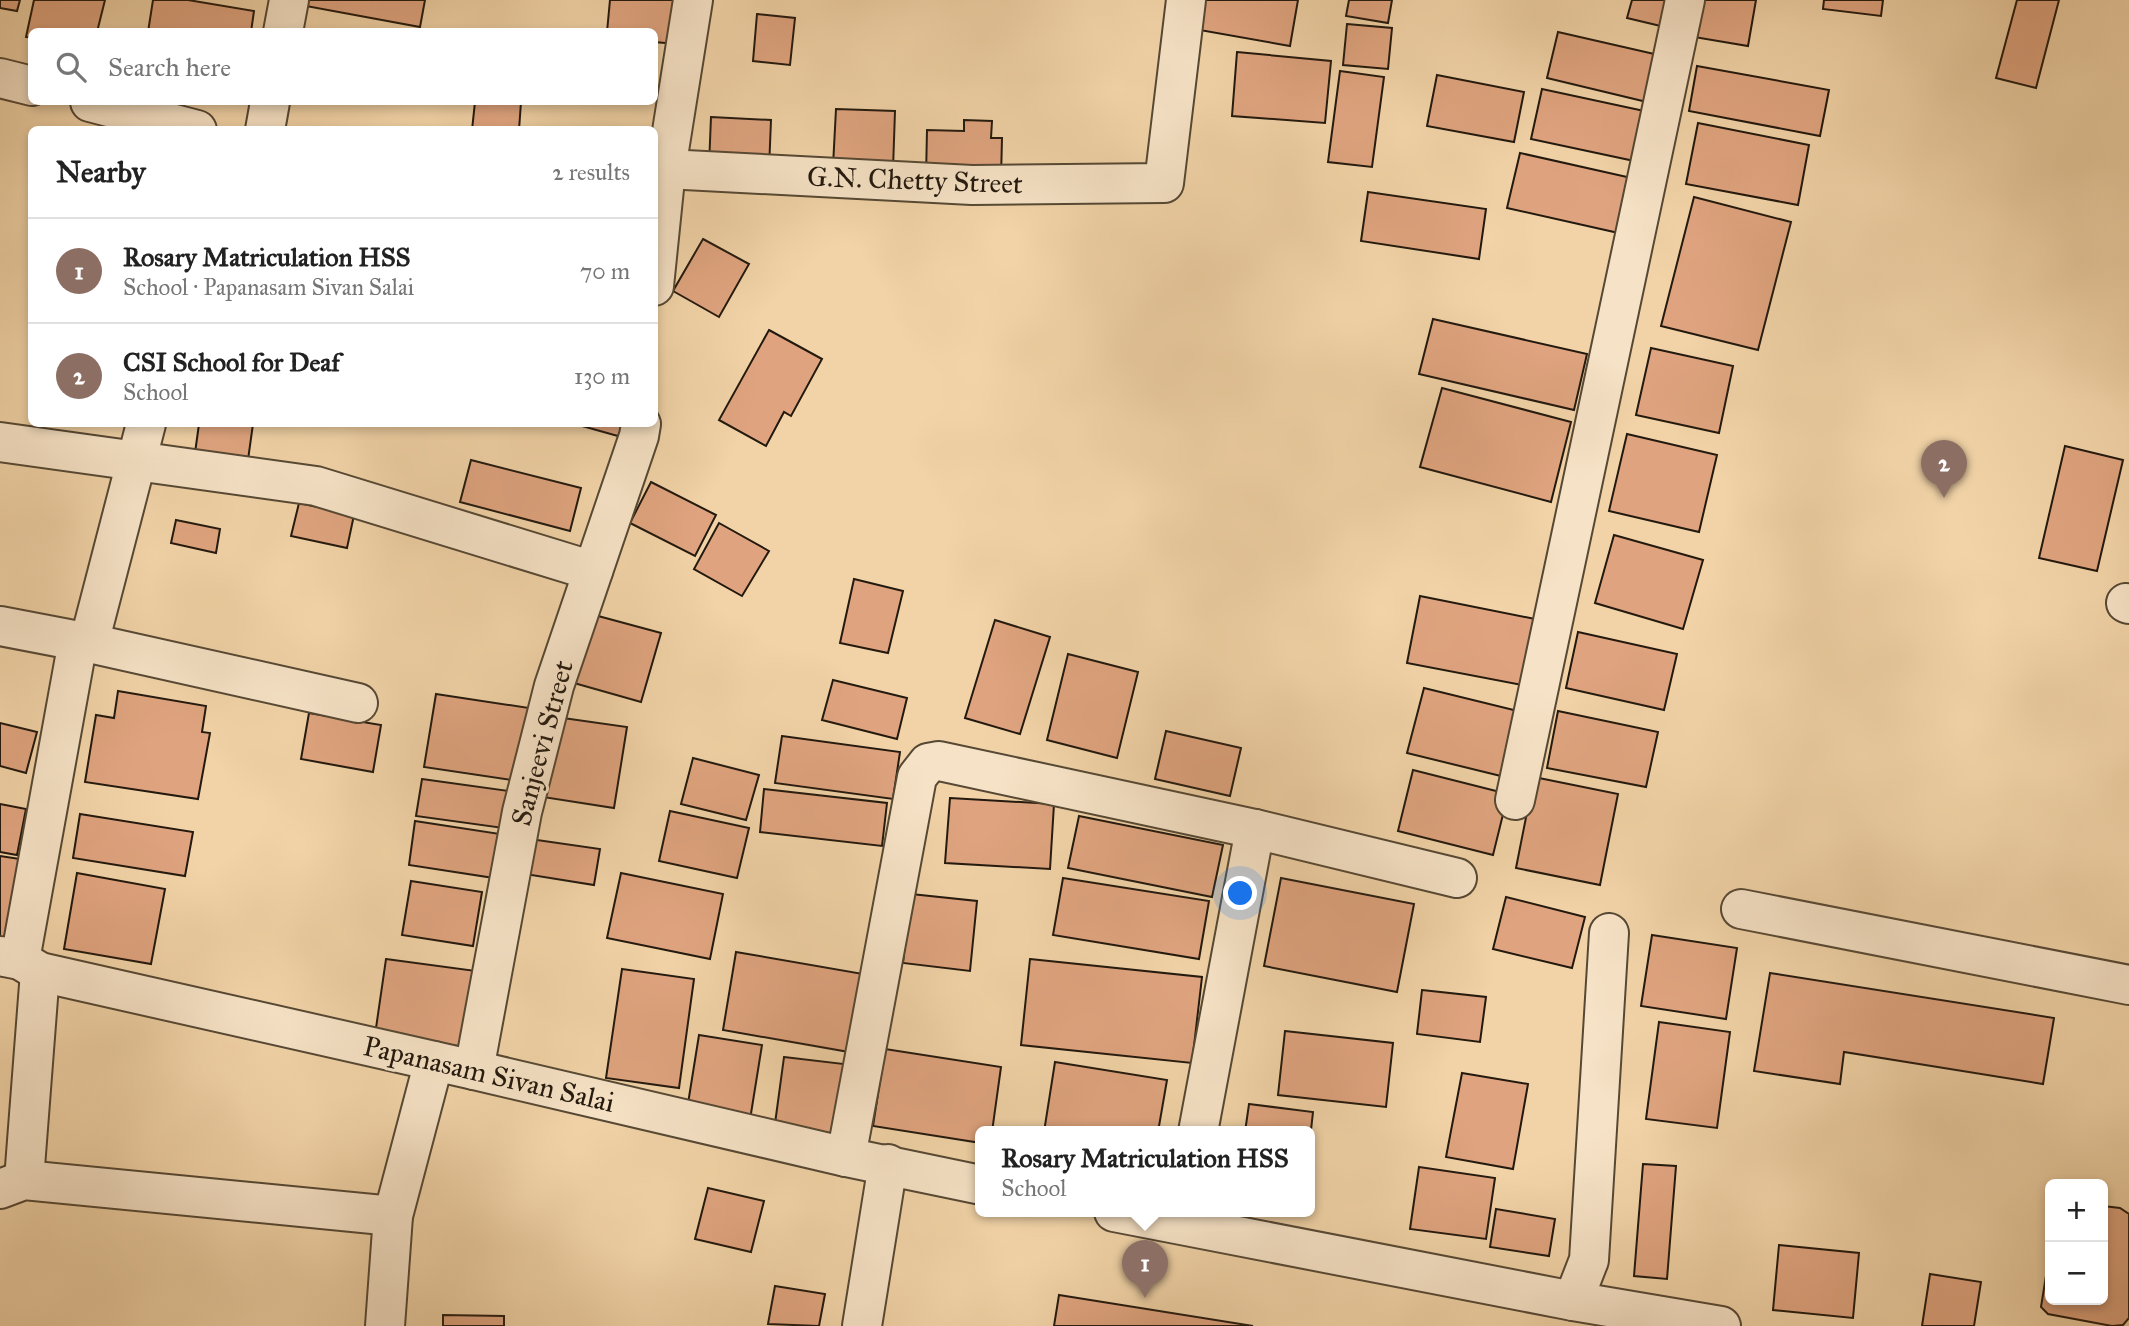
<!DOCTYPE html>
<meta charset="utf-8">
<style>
body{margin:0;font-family:"IM FELL Great Primer",serif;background:#f2f2f2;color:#222}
.controls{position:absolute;right:21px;bottom:21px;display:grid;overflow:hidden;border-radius:10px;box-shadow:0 4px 10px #0003}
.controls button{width:63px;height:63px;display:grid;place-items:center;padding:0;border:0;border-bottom:2px solid #e0e0e0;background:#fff;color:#222;font:35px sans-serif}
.you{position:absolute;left:1241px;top:894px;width:24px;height:24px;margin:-18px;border:5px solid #fff;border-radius:50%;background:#1a73e8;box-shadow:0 0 0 10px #1a73e833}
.badge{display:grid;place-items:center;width:46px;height:46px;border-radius:50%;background:#d93025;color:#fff;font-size:23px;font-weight:700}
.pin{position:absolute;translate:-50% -58px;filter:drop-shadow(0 2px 4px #0008)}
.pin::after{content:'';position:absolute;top:37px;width:24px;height:21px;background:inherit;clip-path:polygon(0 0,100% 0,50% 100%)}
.popup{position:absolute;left:975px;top:1126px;width:340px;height:91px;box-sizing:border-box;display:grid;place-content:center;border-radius:10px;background:#fff;filter:drop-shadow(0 2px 5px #0005);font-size:23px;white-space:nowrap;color:#767676}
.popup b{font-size:26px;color:#222}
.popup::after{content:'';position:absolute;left:50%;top:100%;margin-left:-14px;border:14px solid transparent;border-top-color:#fff}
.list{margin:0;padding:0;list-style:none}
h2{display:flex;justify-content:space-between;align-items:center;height:91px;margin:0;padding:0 28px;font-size:30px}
h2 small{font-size:23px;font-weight:400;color:#767676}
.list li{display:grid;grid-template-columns:46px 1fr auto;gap:21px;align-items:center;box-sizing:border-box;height:105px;padding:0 28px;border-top:2px solid #e0e0e0}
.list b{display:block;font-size:26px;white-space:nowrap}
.list p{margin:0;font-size:23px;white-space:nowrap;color:#767676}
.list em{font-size:23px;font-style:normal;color:#767676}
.icon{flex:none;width:38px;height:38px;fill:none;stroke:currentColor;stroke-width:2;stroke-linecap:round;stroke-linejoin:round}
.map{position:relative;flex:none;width:2129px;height:1326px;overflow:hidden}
.search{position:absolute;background:#fff;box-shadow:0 4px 10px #0003;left:28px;top:28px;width:630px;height:77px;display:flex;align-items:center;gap:18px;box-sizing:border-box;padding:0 24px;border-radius:10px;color:#767676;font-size:26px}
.panel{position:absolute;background:#fff;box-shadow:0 4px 10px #0003;left:28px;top:126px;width:630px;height:301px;border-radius:10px}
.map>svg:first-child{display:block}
</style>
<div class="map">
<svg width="2129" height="1326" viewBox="0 0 2129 1326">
<rect width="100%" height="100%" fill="#f1d3a7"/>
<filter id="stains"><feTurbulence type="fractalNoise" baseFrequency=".00286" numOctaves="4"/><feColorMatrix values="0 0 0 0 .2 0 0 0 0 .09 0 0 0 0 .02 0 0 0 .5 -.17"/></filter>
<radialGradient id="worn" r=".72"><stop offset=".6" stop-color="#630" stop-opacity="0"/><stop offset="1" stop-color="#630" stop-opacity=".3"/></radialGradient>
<!-- building -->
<g fill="#dfa47f" stroke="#23190e" stroke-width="2">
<path d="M 0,0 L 20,0 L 17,11 L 0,8 Z"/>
<path d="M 34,0 L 105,0 L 97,32 L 32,32 L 32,38 L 26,37 Z"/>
<path d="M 153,0 L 188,0 L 254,11 L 251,32 L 148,32 Z"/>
<path d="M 307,0 L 425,0 L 420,27 L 306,6 Z"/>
<path d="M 610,0 L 681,0 L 677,44 L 654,42 L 654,32 L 607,32 Z"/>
<path d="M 1199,0 L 1298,0 L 1290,46 L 1194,29 Z"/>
<path d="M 1349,0 L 1392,0 L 1388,23 L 1346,16 Z"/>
<path d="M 1632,0 L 1674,0 L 1669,28 L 1627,18 Z"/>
<path d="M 1700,0 L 1756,0 L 1748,46 L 1694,37 Z"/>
<path d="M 1824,0 L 1883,0 L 1881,16 L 1823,9 Z"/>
<path d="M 2017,0 L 2059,0 L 2036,88 L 1996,78 Z"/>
<path d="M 757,14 L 795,18 L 790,65 L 753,61 Z"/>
<path d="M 1347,24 L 1392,28 L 1388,69 L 1343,65 Z"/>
<path d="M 1558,32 L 1663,56 L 1651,103 L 1547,78 Z"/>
<path d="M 1237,52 L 1331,61 L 1325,123 L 1232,116 Z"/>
<path d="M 1697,66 L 1829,90 L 1820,136 L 1689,111 Z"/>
<path d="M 1340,71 L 1384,77 L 1372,167 L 1328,162 Z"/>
<path d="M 1437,75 L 1524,92 L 1514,142 L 1427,126 Z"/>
<path d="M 1542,89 L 1649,112 L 1639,162 L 1531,139 Z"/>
<path d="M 475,102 L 521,102 L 519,130 L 472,130 Z"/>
<path d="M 836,109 L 895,111 L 893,169 L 833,166 Z"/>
<path d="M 711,117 L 771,120 L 769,169 L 709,166 Z"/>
<path d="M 964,120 L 992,121 L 991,138 L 1002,138 L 1001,178 L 926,177 L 927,130 L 964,131 Z"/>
<path d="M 1698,123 L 1809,145 L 1798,205 L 1686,184 Z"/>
<path d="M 1520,153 L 1636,179 L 1623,234 L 1507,208 Z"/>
<path d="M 1368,192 L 1486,209 L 1479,259 L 1361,241 Z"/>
<path d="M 1694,197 L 1791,222 L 1758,350 L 1661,326 Z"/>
<path d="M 703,239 L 749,264 L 719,317 L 673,291 Z"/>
<path d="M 1433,319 L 1587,354 L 1574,410 L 1419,374 Z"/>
<path d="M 769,330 L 822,359 L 791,416 L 784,412 L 766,446 L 719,420 Z"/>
<path d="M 1651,348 L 1733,366 L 1719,433 L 1636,415 Z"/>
<path d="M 1442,388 L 1571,422 L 1551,502 L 1420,467 Z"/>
<path d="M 199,424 L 253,424 L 247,467 L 194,460 Z"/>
<path d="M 575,424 L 629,424 L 625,438 Z"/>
<path d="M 1627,434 L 1717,455 L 1699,532 L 1609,511 Z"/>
<path d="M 2065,446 L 2123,460 L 2097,571 L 2039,558 Z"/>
<path d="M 471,460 L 581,488 L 570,531 L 460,502 Z"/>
<path d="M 651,482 L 716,515 L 695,556 L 630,523 Z"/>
<path d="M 299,503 L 354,515 L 347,548 L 291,536 Z"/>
<path d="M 176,520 L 220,529 L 216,553 L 171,543 Z"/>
<path d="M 719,523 L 769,551 L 742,596 L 694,569 Z"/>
<path d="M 1614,535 L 1703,560 L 1683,629 L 1595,603 Z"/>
<path d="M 854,579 L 903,591 L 888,653 L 840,643 Z"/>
<path d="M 1420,596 L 1545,621 L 1532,687 L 1407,663 Z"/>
<path d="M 587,613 L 661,633 L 641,702 L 567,681 Z"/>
<path d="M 995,620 L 1050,637 L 1020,734 L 965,718 Z"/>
<path d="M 1578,632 L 1677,654 L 1664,710 L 1566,688 Z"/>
<path d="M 1068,654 L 1138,672 L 1117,758 L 1047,740 Z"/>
<path d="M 833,680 L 907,698 L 897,739 L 822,720 Z"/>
<path d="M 1424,688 L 1526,713 L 1509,778 L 1407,753 Z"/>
<path d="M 118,691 L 206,706 L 202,732 L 210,733 L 198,799 L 85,782 L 96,715 L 114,718 Z"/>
<path d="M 436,694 L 529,708 L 518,781 L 424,767 Z"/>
<path d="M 1558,711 L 1658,732 L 1646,787 L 1547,768 Z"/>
<path d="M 309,713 L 381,725 L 373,772 L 301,759 Z"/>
<path d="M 556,717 L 627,727 L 614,808 L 543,797 Z"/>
<path d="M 0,723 L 37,732 L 26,773 L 0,766 Z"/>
<path d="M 1166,731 L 1241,748 L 1230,796 L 1155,779 Z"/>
<path d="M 782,736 L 900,752 L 893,799 L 775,783 Z"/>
<path d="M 693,758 L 759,775 L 746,820 L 681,804 Z"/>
<path d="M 1413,770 L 1508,794 L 1493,855 L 1398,831 Z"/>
<path d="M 1534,777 L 1618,794 L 1600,885 L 1516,868 Z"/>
<path d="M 422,779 L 509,791 L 503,828 L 416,816 Z"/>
<path d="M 764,789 L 887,803 L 882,846 L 760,832 Z"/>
<path d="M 950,798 L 1054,804 L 1050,869 L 945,863 Z"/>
<path d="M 0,804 L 26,809 L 17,855 L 0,852 Z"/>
<path d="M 670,811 L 749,828 L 737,878 L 659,861 Z"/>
<path d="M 80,814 L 193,832 L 185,876 L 73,858 Z"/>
<path d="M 1079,816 L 1223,845 L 1212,897 L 1068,868 Z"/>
<path d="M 415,821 L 500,834 L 494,878 L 409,865 Z"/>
<path d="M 530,839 L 600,849 L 594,885 L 525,874 Z"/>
<path d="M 0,856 L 20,859 L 9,944 L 0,943 Z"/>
<path d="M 77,873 L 165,889 L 151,964 L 64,949 Z"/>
<path d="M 621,873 L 723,894 L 710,959 L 607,938 Z"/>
<path d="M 1063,878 L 1209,901 L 1199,959 L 1053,935 Z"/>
<path d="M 1281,878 L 1414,904 L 1397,992 L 1264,966 Z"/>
<path d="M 411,881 L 482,892 L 473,946 L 402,935 Z"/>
<path d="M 911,894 L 977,901 L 970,971 L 903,963 Z"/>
<path d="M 1506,897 L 1585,917 L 1572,968 L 1493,949 Z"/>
<path d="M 1652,935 L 1737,948 L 1726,1019 L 1641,1006 Z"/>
<path d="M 736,952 L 863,974 L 849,1052 L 723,1030 Z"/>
<path d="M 386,959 L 476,971 L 466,1047 L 375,1035 Z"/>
<path d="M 1030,959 L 1202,977 L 1192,1063 L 1021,1045 Z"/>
<path d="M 622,969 L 694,979 L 679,1088 L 606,1078 Z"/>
<path d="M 1770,973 L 2054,1018 L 2043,1084 L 1844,1052 L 1840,1084 L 1754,1071 Z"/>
<path d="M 1422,990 L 1486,997 L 1480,1042 L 1417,1034 Z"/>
<path d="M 1659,1022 L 1730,1032 L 1717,1128 L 1646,1119 Z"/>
<path d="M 1285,1031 L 1393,1043 L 1386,1107 L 1278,1095 Z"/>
<path d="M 699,1035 L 762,1045 L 749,1126 L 686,1116 Z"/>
<path d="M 885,1049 L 1001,1067 L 992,1132 L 981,1132 L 981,1143 L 873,1126 Z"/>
<path d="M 784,1057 L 844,1064 L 833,1139 L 774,1131 Z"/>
<path d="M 1055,1062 L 1167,1080 L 1158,1132 L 1044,1132 Z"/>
<path d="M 1462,1073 L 1528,1084 L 1513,1169 L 1446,1157 Z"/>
<path d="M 1249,1104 L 1313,1112 L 1310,1139 L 1310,1132 L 1245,1132 Z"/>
<path d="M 1643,1164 L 1676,1166 L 1667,1279 L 1634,1276 Z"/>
<path d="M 1419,1167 L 1495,1178 L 1486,1239 L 1410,1229 Z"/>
<path d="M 708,1188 L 764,1201 L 751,1252 L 695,1239 Z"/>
<path d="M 2103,1206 L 2120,1208 L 2129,1214 L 2129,1318 L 2123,1325 L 2112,1326 L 2048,1314 L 2041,1307 L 2050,1251 L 2050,1300 L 2103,1300 Z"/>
<path d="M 1496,1209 L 1555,1219 L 1549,1256 L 1490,1247 Z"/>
<path d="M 1779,1245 L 1859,1253 L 1853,1318 L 1773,1310 Z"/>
<path d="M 1930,1274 L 1981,1282 L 1974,1326 L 1922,1326 Z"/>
<path d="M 775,1286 L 825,1294 L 819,1326 L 768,1324 Z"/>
<path d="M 1059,1295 L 1253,1326 L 1054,1326 Z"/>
<path d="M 443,1315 L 504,1316 L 504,1326 L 443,1326 Z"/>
</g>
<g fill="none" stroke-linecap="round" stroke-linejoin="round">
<defs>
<g id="minor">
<path d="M 283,32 L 289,0"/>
<path d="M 0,78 L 32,86"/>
<path d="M 90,102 L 197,130"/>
<path d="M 265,130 L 270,102"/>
<path d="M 666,169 L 972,185 L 1164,183 L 1186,0"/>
<path d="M 654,286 L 666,169 L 693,0"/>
<path d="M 0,442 L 316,486 L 593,571"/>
<path d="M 2126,603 L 2129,604"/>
<path d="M 0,626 L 89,643 L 358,703"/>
<path d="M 89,643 L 146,424"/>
<path d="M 1515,800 L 1685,0"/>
<path d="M 1741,909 L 2129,985"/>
<path d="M 0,956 L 20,960 L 40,972 L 474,1070 L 846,1157 L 981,1185"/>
<path d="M 20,960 L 78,641"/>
<path d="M 474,1070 L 522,812 L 554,686 L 639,436 L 641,424"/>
<path d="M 1198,1132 L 1255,829"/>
<path d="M 846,1157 L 917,777 L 928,763 L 939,761 L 1255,829 L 1457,878"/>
<path d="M 24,1180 L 40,972"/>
<path d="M 0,1189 L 24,1180 L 393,1216"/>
<path d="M 1114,1212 L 1573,1301 L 1721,1326"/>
<path d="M 1573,1301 L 1589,1260 L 1609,933"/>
<path d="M 385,1326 L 393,1216 L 434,1061"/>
<path d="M 862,1326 L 888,1164"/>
</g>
</defs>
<!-- minor casing -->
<use href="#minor" stroke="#564834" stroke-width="42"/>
<!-- minor -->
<use href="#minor" stroke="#f6e2c6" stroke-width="38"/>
</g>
<g text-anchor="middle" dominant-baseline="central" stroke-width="6" stroke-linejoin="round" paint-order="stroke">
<!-- street labels -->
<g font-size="28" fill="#23190e" stroke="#f6e2c6">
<text transform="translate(915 180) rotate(2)">G.N. Chetty Street</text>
<text transform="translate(542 743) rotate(-75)">Sanjeevi Street</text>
<text transform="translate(489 1074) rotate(13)">Papanasam Sivan Salai</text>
</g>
</g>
<rect width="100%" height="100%" filter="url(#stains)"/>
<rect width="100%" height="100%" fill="url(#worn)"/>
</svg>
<div class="controls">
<button>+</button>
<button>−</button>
</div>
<div class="you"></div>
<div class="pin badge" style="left:1145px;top:1298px;background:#8d6e63">1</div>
<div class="popup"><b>Rosary Matriculation HSS</b>School</div>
<div class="pin badge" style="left:1944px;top:498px;background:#8d6e63">2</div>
<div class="search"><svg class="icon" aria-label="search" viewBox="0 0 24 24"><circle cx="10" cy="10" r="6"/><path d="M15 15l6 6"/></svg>Search here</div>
<section class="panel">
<h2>Nearby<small>2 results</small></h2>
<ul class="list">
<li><span class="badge" style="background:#8d6e63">1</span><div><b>Rosary Matriculation HSS</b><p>School · Papanasam Sivan Salai</p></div><em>70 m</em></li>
<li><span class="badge" style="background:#8d6e63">2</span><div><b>CSI School for Deaf</b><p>School</p></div><em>130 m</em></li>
</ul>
</section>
</div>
